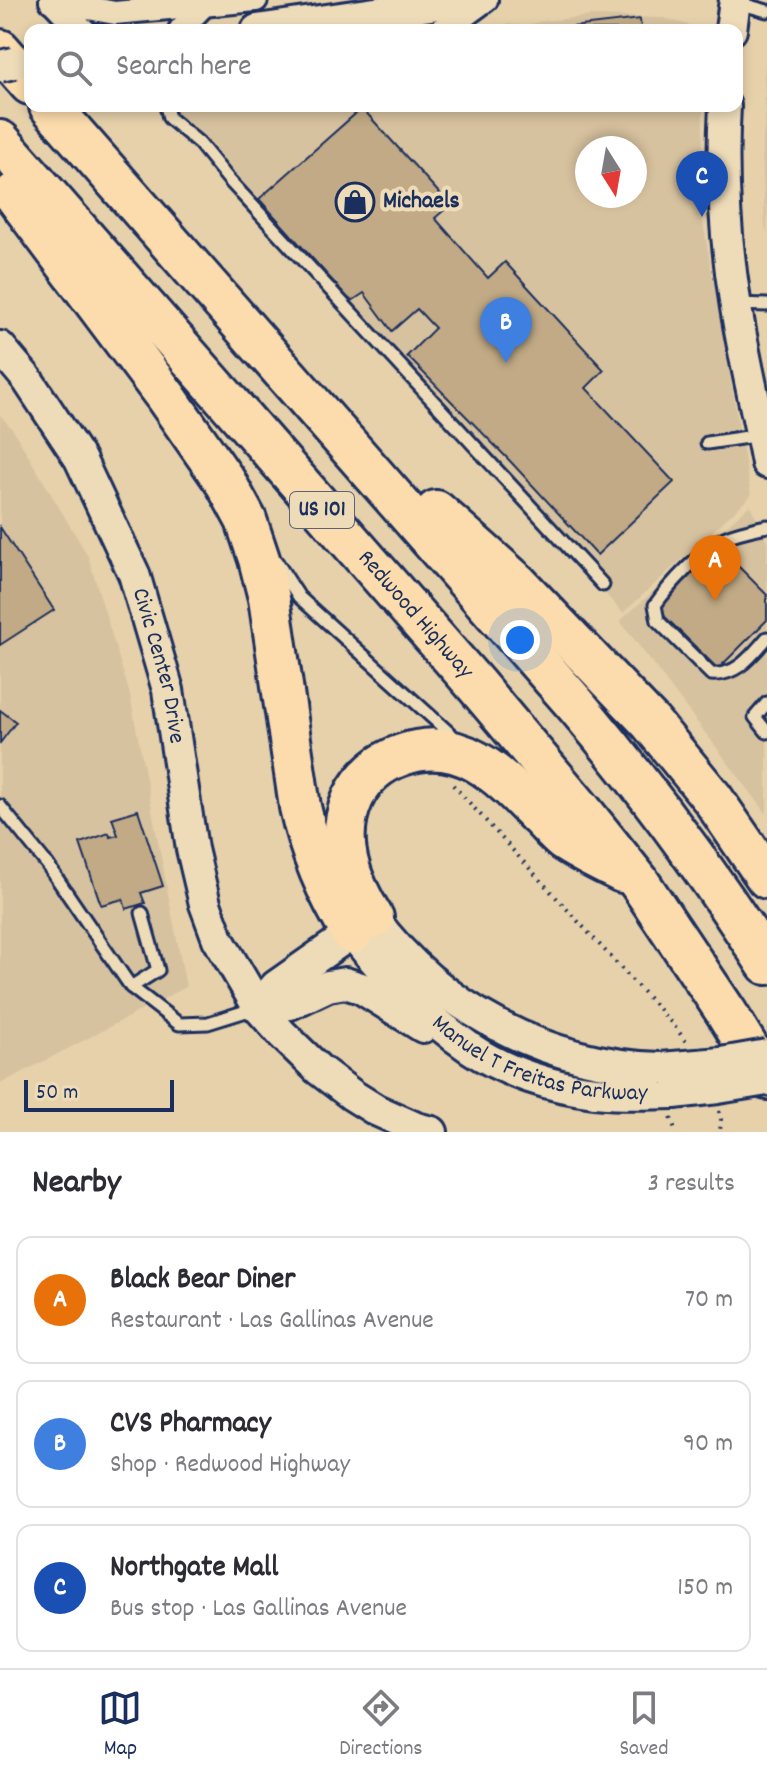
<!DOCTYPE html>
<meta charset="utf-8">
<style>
body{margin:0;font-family:Dekko,sans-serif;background:#f2f2f3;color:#2b2b33}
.compass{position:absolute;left:575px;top:136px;width:72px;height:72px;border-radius:50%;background:#fff;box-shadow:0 4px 12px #0003;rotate:169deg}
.scale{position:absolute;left:24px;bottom:20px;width:150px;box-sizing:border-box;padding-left:8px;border:4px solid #1b2f5e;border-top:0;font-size:22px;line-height:28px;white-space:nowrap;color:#1b2f5e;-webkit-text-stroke:6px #eedcb9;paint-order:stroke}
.you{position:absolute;left:520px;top:640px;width:28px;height:28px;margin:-20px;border:6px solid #fff;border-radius:50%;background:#1a73e8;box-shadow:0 0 0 12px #1a73e833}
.badge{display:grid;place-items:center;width:52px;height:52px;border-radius:50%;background:#1b2f5e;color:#fff;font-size:26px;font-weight:700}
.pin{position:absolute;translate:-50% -66px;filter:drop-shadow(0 2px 4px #0008)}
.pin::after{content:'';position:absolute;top:42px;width:28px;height:24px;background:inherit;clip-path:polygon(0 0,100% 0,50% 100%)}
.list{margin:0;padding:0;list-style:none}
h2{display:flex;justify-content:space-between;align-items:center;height:104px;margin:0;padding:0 32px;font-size:34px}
h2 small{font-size:26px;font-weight:400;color:#7c7c81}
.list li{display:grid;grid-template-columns:52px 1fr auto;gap:24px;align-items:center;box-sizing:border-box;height:128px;margin:0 16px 16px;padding:0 16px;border:2px solid #e1e1e2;border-radius:16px}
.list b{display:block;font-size:30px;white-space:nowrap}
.list p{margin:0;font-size:26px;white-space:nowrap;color:#7c7c81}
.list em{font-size:26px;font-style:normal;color:#7c7c81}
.icon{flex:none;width:44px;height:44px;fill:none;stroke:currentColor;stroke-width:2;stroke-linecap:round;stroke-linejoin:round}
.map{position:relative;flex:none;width:767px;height:1132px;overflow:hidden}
.search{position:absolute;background:#fff;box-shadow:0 4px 12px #0003;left:24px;right:24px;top:24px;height:88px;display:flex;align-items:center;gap:20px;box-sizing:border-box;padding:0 28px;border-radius:16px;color:#7c7c81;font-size:30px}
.sheet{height:536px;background:#fff}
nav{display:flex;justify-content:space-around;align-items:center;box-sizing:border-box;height:112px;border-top:2px solid #e1e1e2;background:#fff;font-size:22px;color:#7c7c81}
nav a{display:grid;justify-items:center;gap:4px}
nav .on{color:#1b2f5e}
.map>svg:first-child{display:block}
</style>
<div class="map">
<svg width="767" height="1132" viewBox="0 0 767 1132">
<rect width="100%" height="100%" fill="#e6d1ab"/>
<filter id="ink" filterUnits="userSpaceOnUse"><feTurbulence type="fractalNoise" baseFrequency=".0125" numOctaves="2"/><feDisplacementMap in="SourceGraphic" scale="16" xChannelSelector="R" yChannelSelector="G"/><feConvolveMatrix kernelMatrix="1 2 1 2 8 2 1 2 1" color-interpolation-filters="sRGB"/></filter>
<g filter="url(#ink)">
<!-- built -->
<g fill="#d7c29f" fill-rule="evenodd">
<path d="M 592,16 L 664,18 L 695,27 L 697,30 L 488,30 L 508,24 L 521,26 L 544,21 Z"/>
<path d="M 767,58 L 767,234 L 765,225 L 762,146 L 766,113 L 764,76 Z"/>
<path d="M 153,106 L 703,106 L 702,217 L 751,496 L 623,613 ZM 587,148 L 635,148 L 635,196 L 587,196 Z"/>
<path d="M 0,415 L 13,430 L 88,556 L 130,695 L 186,987 L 0,1084 Z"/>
<path d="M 750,505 L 767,541 L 767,814 L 620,621 Z"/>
</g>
<!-- building -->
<g fill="#c1aa85" stroke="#1b2f5e" stroke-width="2">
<path d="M 640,19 L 641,30 L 546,30 Z"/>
<path d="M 362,108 L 450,205 L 435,218 L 488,278 L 505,262 L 604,370 L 586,388 L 674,482 L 597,555 L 510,461 L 407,356 L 435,328 L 417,309 L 392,331 L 364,293 L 352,301 L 347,297 L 259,199 Z"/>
<path d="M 0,527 L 54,610 L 0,645 Z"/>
<path d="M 718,546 L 767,595 L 767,620 L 718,669 L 656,608 Z"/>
<path d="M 0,710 L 16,722 L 0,743 Z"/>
<path d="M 138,810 L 163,886 L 141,893 L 145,903 L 126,909 L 123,899 L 101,905 L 80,843 L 109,833 L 110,837 L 118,835 L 112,818 Z"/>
</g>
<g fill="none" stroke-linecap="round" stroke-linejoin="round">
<defs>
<g id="lane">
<path d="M 735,2 L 767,11"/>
<path d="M 166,106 L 169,118 L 199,143 L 229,180 L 603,585"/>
<path d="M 736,304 L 767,305"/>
<path d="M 707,443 L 761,435"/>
<path d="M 767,526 C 753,529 737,532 724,538 C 703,549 669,585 655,605 L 658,621 L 711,674 C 737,676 751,656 767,638"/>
<path d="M 276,561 L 299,597 L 456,739"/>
<path d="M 767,703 L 755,717 L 767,732"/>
<path d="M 0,806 L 47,864 L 131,987 L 179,1024 L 208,1023 L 256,1008"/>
<path d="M 131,987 L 158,970 L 142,913"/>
</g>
<g id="street">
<path d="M 51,0 L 70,20 L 84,30"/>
<path d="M 51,1 L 115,13 L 256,0"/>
<path d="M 180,30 L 204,5"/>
<path d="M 440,30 L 452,25 L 486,0"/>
</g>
<g id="secondary">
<path d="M 257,30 L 466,0"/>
<path d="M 731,30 L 735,0"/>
<path d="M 725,106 C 721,171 725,236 735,301 C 743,355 757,409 767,463"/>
<path id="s1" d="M 0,347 L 27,379 L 80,459 L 134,574 L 168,690 L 192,849 L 205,904 L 218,939 L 258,1007 L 282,1034 L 318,1069 L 352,1095 L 376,1110 L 416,1128 L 432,1132"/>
<path id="s2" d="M 352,933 C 385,975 425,1017 470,1048 C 505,1072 552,1087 595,1092 C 622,1095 648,1094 674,1093"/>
<path d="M 258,1007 L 276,986 L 373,918 C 440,1009 547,1065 661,1068"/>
<path d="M 258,1007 L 290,1004 L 328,986 L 345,983 L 361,988 L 423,1027"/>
</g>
<g id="highway">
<path d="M 0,50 L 30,84"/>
<path d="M 50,106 L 576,705 C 645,787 709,873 767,964"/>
<path id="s3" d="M 0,141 L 476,685 L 582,811 L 639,882 L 726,1012 L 767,1079"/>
<path d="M 14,194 L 166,397 L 226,483 L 246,520 L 259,559 L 269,598 L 300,807 C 310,853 327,893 352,933"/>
<path d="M 436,511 L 518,584 L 651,723 L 713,799 L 767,878"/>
<path d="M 373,918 C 350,882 334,840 353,798 C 363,777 381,762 402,755 C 461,734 500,776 537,814 C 546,822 554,833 563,840 C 581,852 602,862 622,872"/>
</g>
</defs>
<!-- lane casing -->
<use href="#lane" stroke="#1b2f5e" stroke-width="17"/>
<!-- street casing -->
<use href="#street" stroke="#1b2f5e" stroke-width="28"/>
<!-- secondary casing -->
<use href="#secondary" stroke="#1b2f5e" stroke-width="36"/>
<!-- highway casing -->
<use href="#highway" stroke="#1b2f5e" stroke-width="46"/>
<!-- path -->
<g stroke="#1b2f5e" stroke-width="4" stroke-dasharray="2 6" stroke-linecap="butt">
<path d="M 453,785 L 676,1028 L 686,1042"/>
<path d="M 719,1111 L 721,1119 L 720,1132"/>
<path d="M 671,1118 L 676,1132"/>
</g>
<!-- lane -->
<use href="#lane" stroke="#eedcb9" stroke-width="11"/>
<!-- street -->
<use href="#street" stroke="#eedcb9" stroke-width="22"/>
<!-- secondary -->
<use href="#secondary" stroke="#eedcb9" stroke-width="30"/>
<!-- highway -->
<use href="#highway" stroke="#fcdcac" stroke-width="40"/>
<defs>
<g id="secondary-bridge">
<path d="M 0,66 L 14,63"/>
<path d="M 661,1068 L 721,1063 L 767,1055"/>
<path d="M 674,1093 L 718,1088 L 767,1080"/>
</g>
</defs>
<!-- secondary-bridge casing -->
<use href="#secondary-bridge" stroke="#1b2f5e" stroke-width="36" stroke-linecap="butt"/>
<!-- secondary-bridge -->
<use href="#secondary-bridge" stroke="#eedcb9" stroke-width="30"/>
</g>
</g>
<!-- icons -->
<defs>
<symbol id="shop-ring" viewBox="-11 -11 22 22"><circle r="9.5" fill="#eedcb9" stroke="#1b2f5e" stroke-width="1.5"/><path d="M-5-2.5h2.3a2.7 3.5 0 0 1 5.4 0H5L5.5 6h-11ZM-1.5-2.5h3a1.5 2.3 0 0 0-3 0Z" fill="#1b2f5e"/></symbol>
</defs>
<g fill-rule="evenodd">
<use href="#shop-ring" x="333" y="180" width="44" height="44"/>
</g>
<g text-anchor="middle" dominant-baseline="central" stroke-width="8" stroke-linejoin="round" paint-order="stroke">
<!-- shield labels -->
<rect fill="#eedcb9" stroke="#5a6379" stroke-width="2" x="290" y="492" width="64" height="36" rx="6"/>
<g font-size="22" font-weight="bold" fill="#1b2f5e">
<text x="322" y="510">US 101</text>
</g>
<!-- poi labels -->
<g font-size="24" font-weight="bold" fill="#1b2f5e" stroke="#eedcb9" text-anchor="start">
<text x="383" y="202">Michaels</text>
</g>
<!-- street labels -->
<g font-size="24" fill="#1b2f5e" stroke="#eedcb9">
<text stroke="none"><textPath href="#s3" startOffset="630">Redwood Highway</textPath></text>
<text stroke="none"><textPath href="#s1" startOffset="360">Civic Center Drive</textPath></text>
<text stroke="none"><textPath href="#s2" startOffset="236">Manuel T Freitas Parkway</textPath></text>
</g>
</g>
</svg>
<svg class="compass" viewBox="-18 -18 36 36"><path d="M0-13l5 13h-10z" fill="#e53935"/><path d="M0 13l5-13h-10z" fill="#7c7c81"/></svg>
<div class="scale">50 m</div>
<div class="you"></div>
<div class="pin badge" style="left:715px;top:601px;background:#e8710a">A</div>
<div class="pin badge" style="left:506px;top:363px;background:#3f7fe0">B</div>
<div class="pin badge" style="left:702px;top:217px;background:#1a4fb4">C</div>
<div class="search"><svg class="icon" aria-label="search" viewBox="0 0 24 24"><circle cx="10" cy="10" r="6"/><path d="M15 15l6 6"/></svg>Search here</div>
</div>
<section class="sheet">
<h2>Nearby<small>3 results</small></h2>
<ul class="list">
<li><span class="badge" style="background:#e8710a">A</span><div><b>Black Bear Diner</b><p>Restaurant · Las Gallinas Avenue</p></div><em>70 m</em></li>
<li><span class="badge" style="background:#3f7fe0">B</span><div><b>CVS Pharmacy</b><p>Shop · Redwood Highway</p></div><em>90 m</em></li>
<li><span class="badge" style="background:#1a4fb4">C</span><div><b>Northgate Mall</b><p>Bus stop · Las Gallinas Avenue</p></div><em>150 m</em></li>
</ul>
</section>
<nav>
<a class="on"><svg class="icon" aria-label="map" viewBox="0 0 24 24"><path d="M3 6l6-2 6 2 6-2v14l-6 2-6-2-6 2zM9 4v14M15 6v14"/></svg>Map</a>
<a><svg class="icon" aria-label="directions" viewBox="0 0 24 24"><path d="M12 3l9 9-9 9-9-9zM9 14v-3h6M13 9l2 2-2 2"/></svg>Directions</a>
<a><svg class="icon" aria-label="saved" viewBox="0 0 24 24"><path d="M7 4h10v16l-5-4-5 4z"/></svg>Saved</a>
</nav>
